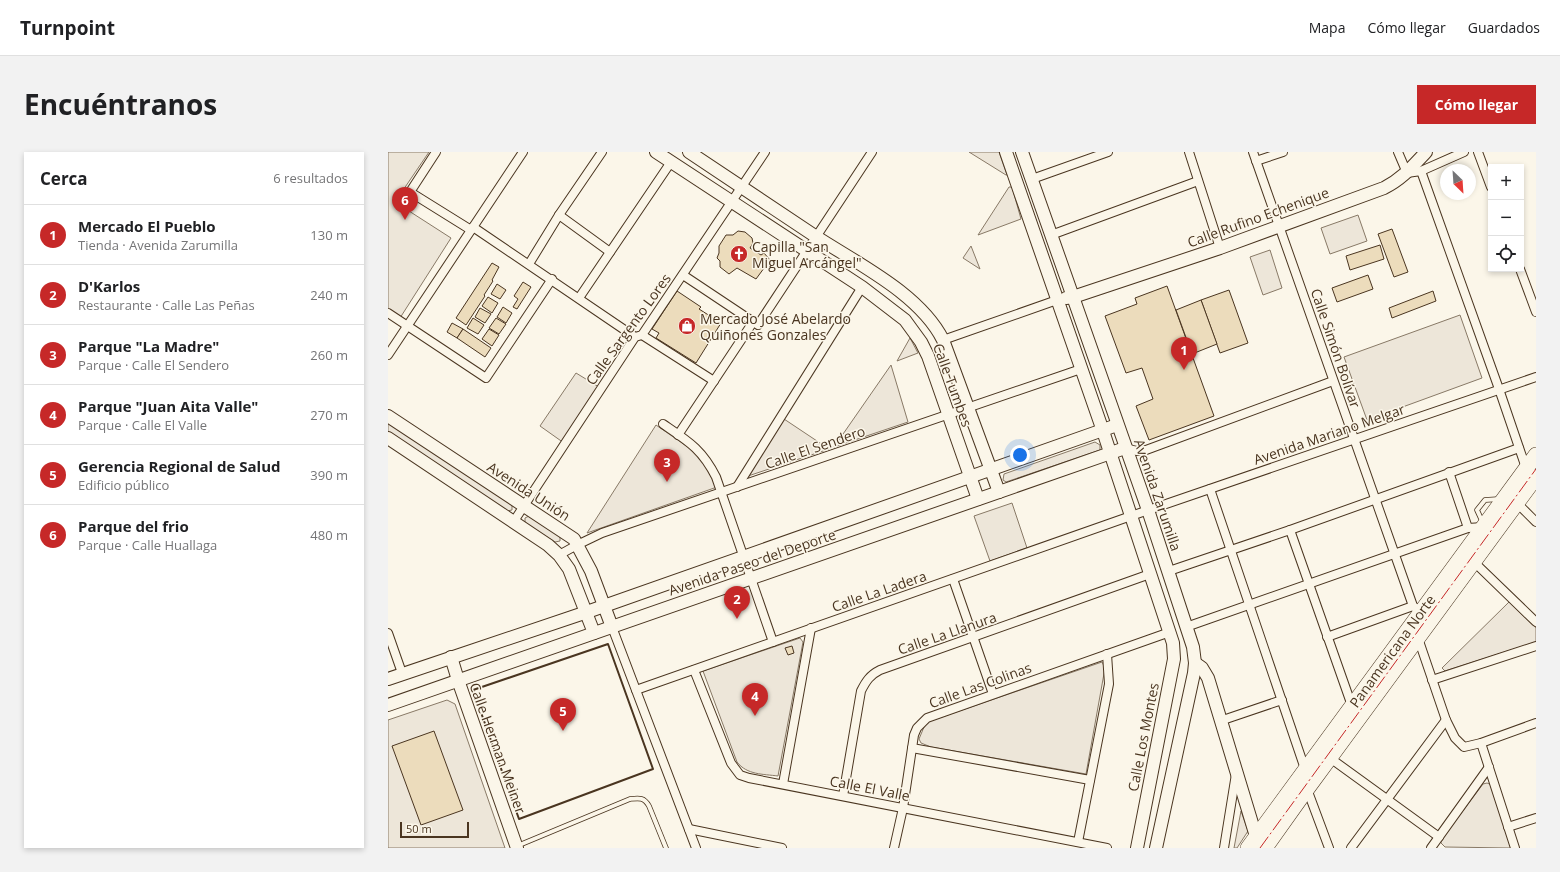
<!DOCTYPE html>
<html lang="es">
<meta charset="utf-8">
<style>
body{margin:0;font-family:"Open Sans",sans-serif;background:#f2f2f2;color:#202124}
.controls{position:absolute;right:12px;top:12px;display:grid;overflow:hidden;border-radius:0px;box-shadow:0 2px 6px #0003}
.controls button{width:36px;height:36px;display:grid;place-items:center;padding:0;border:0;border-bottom:1px solid #e0e0e0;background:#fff;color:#202124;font:20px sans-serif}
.compass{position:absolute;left:1052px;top:12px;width:36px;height:36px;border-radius:50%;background:#fff;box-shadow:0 2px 6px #0003;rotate:155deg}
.scale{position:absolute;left:12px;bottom:10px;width:69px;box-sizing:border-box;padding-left:4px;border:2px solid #4a3520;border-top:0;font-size:11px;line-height:14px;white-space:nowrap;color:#4a3520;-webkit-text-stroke:3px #fbf6e9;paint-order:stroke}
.you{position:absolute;left:632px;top:303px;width:14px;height:14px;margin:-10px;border:3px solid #fff;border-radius:50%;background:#1a73e8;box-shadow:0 0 0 6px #1a73e833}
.badge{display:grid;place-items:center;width:26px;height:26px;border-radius:50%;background:#c62828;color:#fff;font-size:13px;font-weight:700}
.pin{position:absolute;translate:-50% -33px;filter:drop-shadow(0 1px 2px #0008)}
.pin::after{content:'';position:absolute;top:21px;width:14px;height:12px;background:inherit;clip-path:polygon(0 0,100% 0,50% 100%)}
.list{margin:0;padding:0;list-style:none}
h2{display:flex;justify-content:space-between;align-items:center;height:52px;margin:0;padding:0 16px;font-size:17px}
h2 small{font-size:13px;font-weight:400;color:#757577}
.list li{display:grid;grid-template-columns:26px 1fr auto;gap:12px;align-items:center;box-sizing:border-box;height:60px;padding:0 16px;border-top:1px solid #e0e0e0}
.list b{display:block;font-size:15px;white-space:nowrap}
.list p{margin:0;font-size:13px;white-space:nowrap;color:#757577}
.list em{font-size:13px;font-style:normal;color:#757577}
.icon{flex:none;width:22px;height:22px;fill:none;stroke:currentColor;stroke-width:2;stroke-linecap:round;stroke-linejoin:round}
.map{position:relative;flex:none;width:1148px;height:696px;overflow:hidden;border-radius:0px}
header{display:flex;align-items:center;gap:24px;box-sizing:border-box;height:56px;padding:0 20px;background:#fff;border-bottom:1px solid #e0e0e0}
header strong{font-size:19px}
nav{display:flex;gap:22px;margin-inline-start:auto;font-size:14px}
.intro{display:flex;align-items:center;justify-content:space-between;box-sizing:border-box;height:96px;padding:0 24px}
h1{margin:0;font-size:28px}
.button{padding:10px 18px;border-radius:0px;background:#c62828;color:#fff;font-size:14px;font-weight:700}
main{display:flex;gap:24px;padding:0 24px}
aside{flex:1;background:#fff;border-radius:0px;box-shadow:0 2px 6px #0003}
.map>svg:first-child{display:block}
</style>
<header>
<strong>Turnpoint</strong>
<nav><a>Mapa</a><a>Cómo llegar</a><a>Guardados</a></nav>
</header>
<div class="intro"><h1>Encuéntranos</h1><a class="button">Cómo llegar</a></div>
<main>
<aside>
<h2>Cerca<small>6 resultados</small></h2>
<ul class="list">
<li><span class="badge">1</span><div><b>Mercado El Pueblo</b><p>Tienda · Avenida Zarumilla</p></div><em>130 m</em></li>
<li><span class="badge">2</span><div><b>D'Karlos</b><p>Restaurante · Calle Las Peñas</p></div><em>240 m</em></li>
<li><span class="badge">3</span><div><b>Parque &quot;La Madre&quot;</b><p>Parque · Calle El Sendero</p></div><em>260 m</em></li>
<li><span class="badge">4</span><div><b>Parque &quot;Juan Aita Valle&quot;</b><p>Parque · Calle El Valle</p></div><em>270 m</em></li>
<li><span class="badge">5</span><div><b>Gerencia Regional de Salud</b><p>Edificio público</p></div><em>390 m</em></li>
<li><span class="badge">6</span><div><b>Parque del frio</b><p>Parque · Calle Huallaga</p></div><em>480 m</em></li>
</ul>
</aside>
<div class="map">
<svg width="1148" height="696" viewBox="0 0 1148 696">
<rect width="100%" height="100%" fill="#fbf6e9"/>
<!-- green -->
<g fill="#ede6d9" stroke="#887966">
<path d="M 0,0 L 41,0 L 7,50 L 63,86 L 12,166 L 0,158 Z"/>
<path d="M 581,0 L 611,0 L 619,23 L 618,23 Z"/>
<path d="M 621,35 L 624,35 L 633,67 L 590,83 Z"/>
<path d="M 970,63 L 979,89 L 942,102 L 933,76 Z"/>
<path d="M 583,94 L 592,117 L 575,106 Z"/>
<path d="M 882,98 L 894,136 L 875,143 L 862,105 Z"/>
<path d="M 1072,163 L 1094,226 L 979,268 L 956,205 Z"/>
<path d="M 522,186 L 530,201 L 509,209 Z"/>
<path d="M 503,213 L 520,270 L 446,295 Z"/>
<path d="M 188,221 L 211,235 L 176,291 L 152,274 Z"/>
<path d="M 393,265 L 441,297 L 354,326 Z"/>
<path d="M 0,271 L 124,353 L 124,358 L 119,359 L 0,280 Z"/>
<path d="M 268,273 L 310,302 L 320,315 L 329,335 L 199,381 Z"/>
<path d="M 707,290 L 712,293 L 712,298 L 618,330 L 615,328 L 616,322 Z"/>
<path d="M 624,351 L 639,396 L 602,409 L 586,364 Z"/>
<path d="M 141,364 L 172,383 L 172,389 L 167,390 L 137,371 L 137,366 Z"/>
<path d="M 1121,450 L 1148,476 L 1148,490 L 1057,519 L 1054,516 Z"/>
<path d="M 412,486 L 415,490 L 390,624 C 375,622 359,623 349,610 L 315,519 Z"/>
<path d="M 714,510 L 717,516 L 698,622 L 543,595 L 533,591 L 531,587 L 536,575 L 542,569 Z"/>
<path d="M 59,548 L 67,552 L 117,696 L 0,696 L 0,568 Z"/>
<path d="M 1099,631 L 1104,633 L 1123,696 L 1057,695 L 1053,691 L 1053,688 L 1095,632 Z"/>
<path d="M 853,659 L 860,679 L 849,696 L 846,696 Z"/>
</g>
<!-- building -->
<g fill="#ecdcbc" stroke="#4a3520">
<path d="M 1004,77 L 1020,120 L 1006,125 L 990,82 Z"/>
<path d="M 350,79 L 357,80 L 364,86 L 365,91 L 362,96 L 373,103 L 376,101 L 382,108 L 368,127 L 349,116 L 341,122 L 332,115 L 332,109 L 329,106 L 331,101 L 331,94 L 338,83 L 345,83 Z"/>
<path d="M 992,93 L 996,107 L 962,118 L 958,104 Z"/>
<path d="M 104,111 L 111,115 L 104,128 L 105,129 L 96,143 L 97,144 L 78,173 L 68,166 Z"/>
<path d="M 980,123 L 985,137 L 949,150 L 944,136 Z"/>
<path d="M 135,130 L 143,135 L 129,157 L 125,155 L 130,147 L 126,144 Z"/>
<path d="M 109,132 L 118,138 L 112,147 L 103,142 Z"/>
<path d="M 779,134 L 826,264 L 761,288 L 748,254 L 765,247 L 754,216 L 738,221 L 717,164 L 749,152 L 747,146 Z"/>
<path d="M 841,138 L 860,191 L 832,201 L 813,148 Z"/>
<path d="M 289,139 L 313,155 L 311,157 L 333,171 L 308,211 L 268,186 L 271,181 L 264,177 Z"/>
<path d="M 1045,139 L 1048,149 L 1004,166 L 1001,156 Z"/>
<path d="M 100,145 L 110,151 L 104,161 L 94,154 Z"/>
<path d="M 813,148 L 829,192 L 804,202 L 788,158 Z"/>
<path d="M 115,155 L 124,161 L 118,171 L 109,165 Z"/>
<path d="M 92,156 L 103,162 L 97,171 L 87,165 Z"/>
<path d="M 85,166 L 96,173 L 90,182 L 79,176 Z"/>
<path d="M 108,166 L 118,172 L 111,182 L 101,176 Z"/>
<path d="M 64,171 L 75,177 L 69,186 L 59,180 Z"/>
<path d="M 75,177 L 103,196 L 97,205 L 69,186 Z"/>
<path d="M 101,177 L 111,183 L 104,194 L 94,187 Z"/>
<path d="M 404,494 L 406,501 L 400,503 L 397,496 Z"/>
<path d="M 46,579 L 75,658 L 33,673 L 4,594 Z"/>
</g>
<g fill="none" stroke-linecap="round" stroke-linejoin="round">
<defs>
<g id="lane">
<path d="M 1095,371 L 1089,358 L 1097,348 L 1112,347"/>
<path d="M 129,694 L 242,647 C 251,646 256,645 261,654 L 278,696"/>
</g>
<g id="street">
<path d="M 48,0 L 22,40 L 83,78"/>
<path d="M 801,0 L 832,96"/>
<path d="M 865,0 L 1025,454 L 1033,460"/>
<path d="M 1010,0 L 1019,21 L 1033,19 L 1076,0"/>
<path d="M 1090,0 L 1103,35"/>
<path d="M 868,9 L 895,0"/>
<path d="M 1033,19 L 1111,237 L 1138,316"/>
<path d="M 644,27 L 720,0"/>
<path d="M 171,63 L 222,100"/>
<path d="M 85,75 L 247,185"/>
<path d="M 663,83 L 810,29"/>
<path d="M 141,112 L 171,63 L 214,0"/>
<path d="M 1132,117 L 1148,160"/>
<path d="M 295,123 L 370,173 L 484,0"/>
<path d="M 191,146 L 283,10"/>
<path d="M 0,161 L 98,226 L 164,127"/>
<path d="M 254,183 L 326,229"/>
<path d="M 555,188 L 669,148"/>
<path d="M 0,203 L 135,0"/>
<path d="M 275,272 C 300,289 314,297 328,325 L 385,490"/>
<path d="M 290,283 L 365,170"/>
<path d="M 737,296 L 749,299 L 758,298 L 945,229"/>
<path d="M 1061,320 L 1080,376"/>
<path d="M 349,335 L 474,135"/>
<path d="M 822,337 L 917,617"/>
<path d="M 1129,351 L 1148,370"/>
<path d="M 126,369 L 247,185 L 254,183 L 377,0"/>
<path d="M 902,378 L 964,554"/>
<path d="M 171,403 L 189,393 L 214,381 L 693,217"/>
<path d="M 1086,410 L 1148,470"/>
<path d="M 781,419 L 902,378 L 1131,296"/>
<path d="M 565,427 L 605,542"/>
<path d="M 224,475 L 308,696"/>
<path d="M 798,475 L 1080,376 L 1095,375"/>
<path d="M 0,481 L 14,521"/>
<path d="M 939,485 L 1025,454"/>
<path d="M 1030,486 L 1058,568 L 1067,586 L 1076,595 L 1093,591 L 1148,571"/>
<path d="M 306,518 L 343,611 L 352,623 L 361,626 L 719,696"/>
<path d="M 1044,528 L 1148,494"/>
<path d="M 248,538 L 743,364 L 1148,225"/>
<path d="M 832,569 L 894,548"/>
<path d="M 1093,591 L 1127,696"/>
<path d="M 524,596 L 702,628"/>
<path d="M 942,606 L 1051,685"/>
<path d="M 395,632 L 423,476"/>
<path d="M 919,637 L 941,696"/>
<path d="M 455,644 L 473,539 C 478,529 482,523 492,518 L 762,422"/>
<path d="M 1120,675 L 1148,666"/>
<path d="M 301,677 L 394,696"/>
<path d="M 690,690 L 721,532 L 719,502"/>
<path d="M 506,696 L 515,656 L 526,583 L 529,576 L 539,566 L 782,480"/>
<path d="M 836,696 L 848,622"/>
<path d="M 963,696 L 1058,568"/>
<path d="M 1043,696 L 1101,615"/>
</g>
<g id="secondary">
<path d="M 268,0 L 474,135 L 517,168 L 533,190 L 540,204 L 590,347"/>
<path d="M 301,0 C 343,28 385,56 427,84 C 470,112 532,142 555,188 L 611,340"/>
<path d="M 618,0 L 715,279 L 785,491 L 786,507 L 749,696"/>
<path d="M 634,0 L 760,358 L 805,495 L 807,511 L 806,521 L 768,696"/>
<path d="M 678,146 L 685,145 L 832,96 L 996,36 C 1014,27 1024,15 1038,0"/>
<path d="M 0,264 L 186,387 L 203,419 L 224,475"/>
<path d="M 0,286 L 160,393 L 171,403 L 181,417 L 206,481"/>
<path d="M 63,505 L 70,528 L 129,696"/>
<path d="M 807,511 L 814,516 L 820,526 L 870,691"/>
<path d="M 0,527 L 199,460 L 729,273"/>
<path d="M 0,553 L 737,296"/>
</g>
<g id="highway">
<path d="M 860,696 L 1148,303"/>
<path d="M 877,696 L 919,637 L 1148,325"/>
</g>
</defs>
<!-- lane casing -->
<use href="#lane" stroke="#4a3520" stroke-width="5.5"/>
<!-- street casing -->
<use href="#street" stroke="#4a3520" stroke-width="10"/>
<!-- secondary casing -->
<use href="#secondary" stroke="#4a3520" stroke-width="14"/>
<!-- highway casing -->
<use href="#highway" stroke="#4a3520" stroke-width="16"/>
<!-- lane -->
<use href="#lane" stroke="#fbf6e9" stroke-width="4"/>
<!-- street -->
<use href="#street" stroke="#fbf6e9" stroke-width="8"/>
<!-- secondary -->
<use href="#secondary" stroke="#fbf6e9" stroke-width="12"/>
<!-- highway -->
<use href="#highway" stroke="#fbf6e9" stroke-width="15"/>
<!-- wall -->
<path stroke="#4a3520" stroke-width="2" d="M 220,492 L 265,617 L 131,667 L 85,538 Z"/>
<!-- power -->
<path stroke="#c62828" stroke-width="1" stroke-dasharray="14 3 2 3" stroke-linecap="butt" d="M 872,696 L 1148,317"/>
</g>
<!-- icons -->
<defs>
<symbol id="church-disc" viewBox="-11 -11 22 22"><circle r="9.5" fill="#c62828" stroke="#fbf6e9"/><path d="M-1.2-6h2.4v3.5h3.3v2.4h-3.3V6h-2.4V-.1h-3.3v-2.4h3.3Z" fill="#fff"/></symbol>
<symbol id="shop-disc" viewBox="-11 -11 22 22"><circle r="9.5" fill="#c62828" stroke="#fbf6e9"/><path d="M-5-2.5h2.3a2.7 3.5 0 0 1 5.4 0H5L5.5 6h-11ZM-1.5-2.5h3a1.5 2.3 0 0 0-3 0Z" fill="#fff"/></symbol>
</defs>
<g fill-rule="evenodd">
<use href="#church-disc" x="341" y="92" width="20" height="20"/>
<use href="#shop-disc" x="289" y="164" width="20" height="20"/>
</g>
<g text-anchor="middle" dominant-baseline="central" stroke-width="3" stroke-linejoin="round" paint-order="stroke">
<!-- street labels -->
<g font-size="14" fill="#4a3520" stroke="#fbf6e9">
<text transform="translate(870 65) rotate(-20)">Calle Rufino Echenique</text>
<text transform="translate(240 177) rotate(-54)">Calle Sargento Lores</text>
<text transform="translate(948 196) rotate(71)">Calle Simón Bolívar</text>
<text transform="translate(565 233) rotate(70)">Calle Tumbes</text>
<text transform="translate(941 282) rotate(-19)">Avenida Mariano Melgar</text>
<text transform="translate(427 295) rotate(-19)">Calle El Sendero</text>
<text transform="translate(141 339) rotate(33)">Avenida Unión</text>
<text transform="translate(770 343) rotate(71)">Avenida Zarumilla</text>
<text transform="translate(364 410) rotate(-19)">Avenida Paseo del Deporte</text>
<text transform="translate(491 439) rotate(-19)">Calle La Ladera</text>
<text transform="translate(559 481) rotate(-19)">Calle La Llanura</text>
<text transform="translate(1004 499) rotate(-54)">Panamericana Norte</text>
<text transform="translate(592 533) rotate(-20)">Calle Las Colinas</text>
<text transform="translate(755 585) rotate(-79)">Calle Los Montes</text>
<text transform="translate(110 596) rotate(70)">Calle Herman Meiner</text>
<text transform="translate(482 636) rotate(11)">Calle El Valle</text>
</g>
<!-- poi labels -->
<g font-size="14" fill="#4a3520" stroke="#fbf6e9" text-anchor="start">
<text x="364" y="94">Capilla "San<tspan x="364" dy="16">Miguel Arcángel"</tspan></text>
<text x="312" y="166">Mercado José Abelardo<tspan x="312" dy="16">Quiñones Gonzales</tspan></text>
</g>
</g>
</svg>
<div class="controls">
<button>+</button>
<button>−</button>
<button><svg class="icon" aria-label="locate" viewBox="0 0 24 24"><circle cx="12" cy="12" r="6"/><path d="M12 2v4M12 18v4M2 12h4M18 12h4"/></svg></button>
</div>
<svg class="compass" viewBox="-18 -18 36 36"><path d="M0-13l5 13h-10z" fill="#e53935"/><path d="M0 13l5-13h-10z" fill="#757577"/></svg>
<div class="scale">50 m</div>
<div class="you"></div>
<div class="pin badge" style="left:796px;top:218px">1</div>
<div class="pin badge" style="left:349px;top:467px">2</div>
<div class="pin badge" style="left:279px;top:330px">3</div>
<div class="pin badge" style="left:367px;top:564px">4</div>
<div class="pin badge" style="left:175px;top:579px">5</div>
<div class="pin badge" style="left:17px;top:68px">6</div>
</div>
</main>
